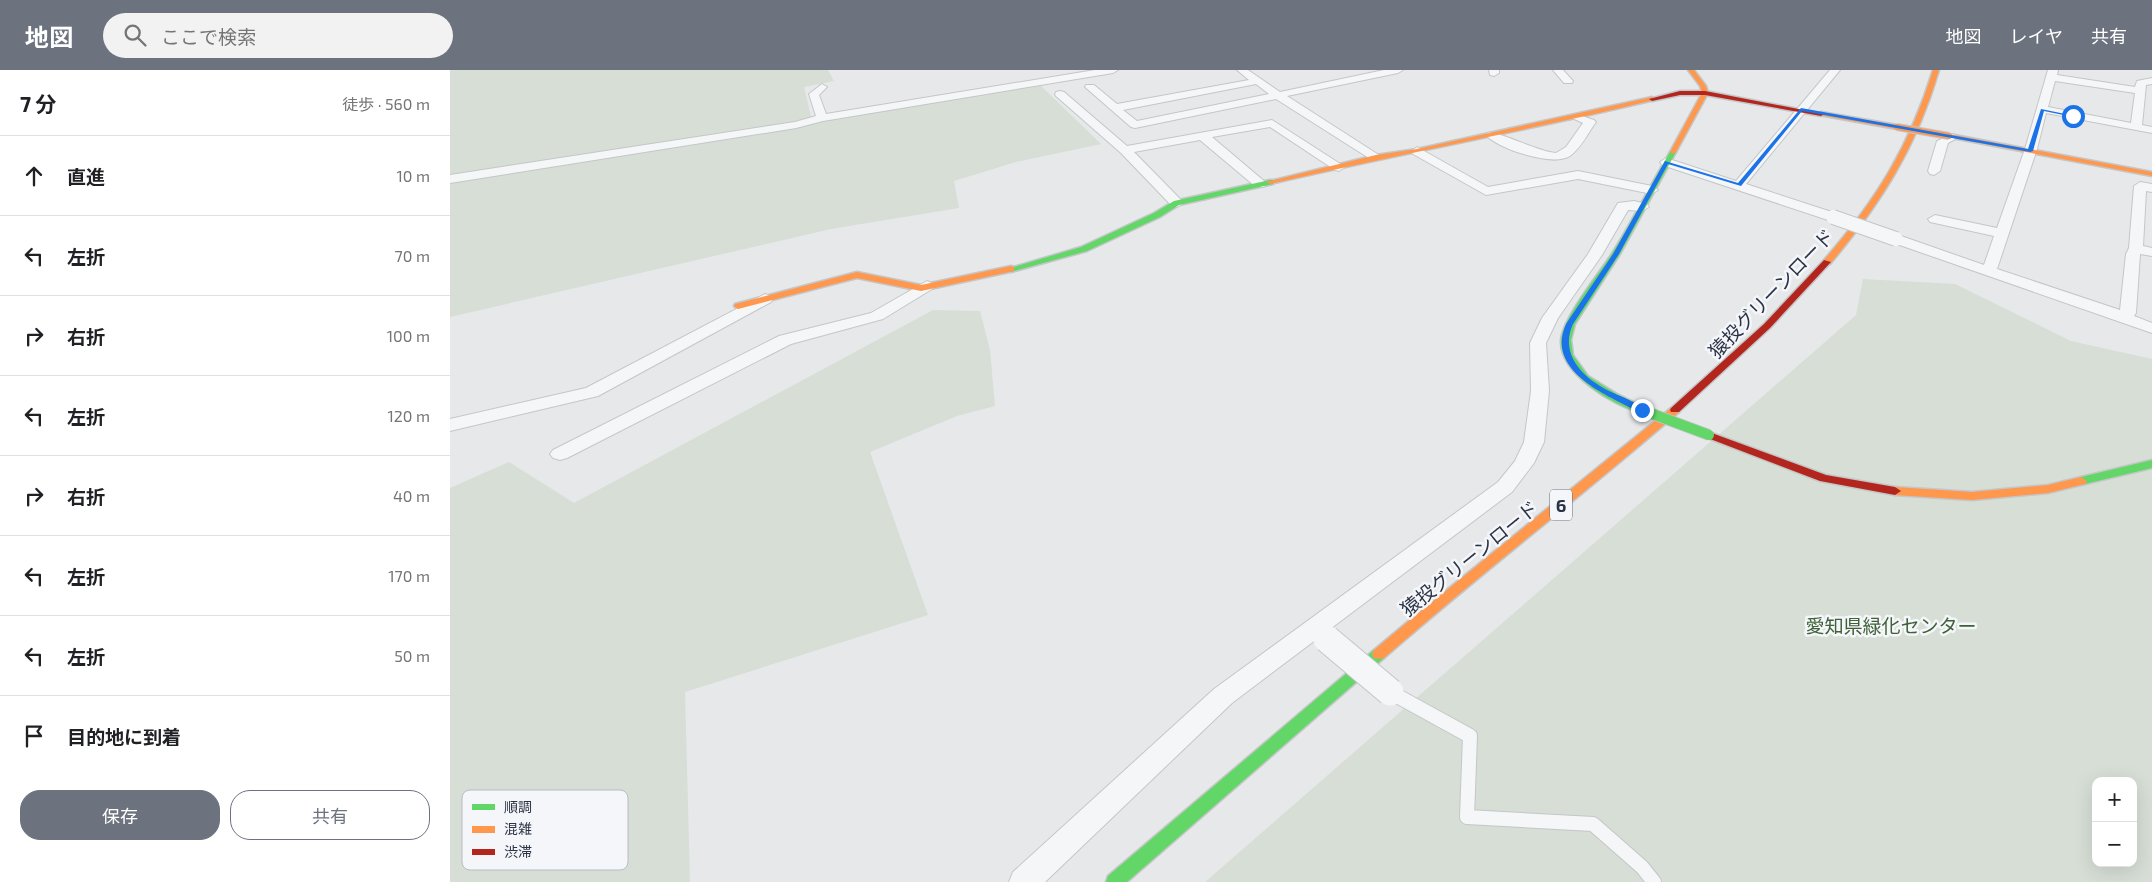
<!DOCTYPE html>
<html lang="ja">
<meta charset="utf-8">
<style>
body{margin:0;font-family:"Exo 2","Noto Sans JP",sans-serif;background:#f2f2f2;color:#202124}
.controls{position:absolute;right:15px;bottom:15px;display:grid;overflow:hidden;border-radius:10px;box-shadow:0 5px 20px #0002}
.controls button{width:45px;height:45px;display:grid;place-items:center;padding:0;border:0;border-bottom:1px solid #e0e0e0;background:#fff;color:#202124;font:25px sans-serif}
.stop{position:absolute;width:15px;height:15px;margin:-11px;border:4px solid #1a73e8;border-radius:50%;background:#fff}
.stop.end{background:#1a73e8;border-color:#fff;box-shadow:0 1px 5px #0008}
.list{margin:0;padding:0;list-style:none}
h2{display:flex;justify-content:space-between;align-items:center;height:65px;margin:0;padding:0 20px;font-size:21px}
h2 small{font-size:16px;font-weight:400;color:#757577}
.list li{display:grid;grid-template-columns:32px 1fr auto;gap:15px;align-items:center;box-sizing:border-box;height:80px;padding:0 20px;border-top:1px solid #e0e0e0}
.list b{display:block;font-size:19px;white-space:nowrap}
.list em{font-size:16px;font-style:normal;color:#757577}
.actions{display:flex;gap:10px;padding:15px 20px}
.actions a{flex:1;padding:11px 0;border:1px solid #6c737f;border-radius:20px;text-align:center;font-size:18px;color:#6c737f}
.actions .main{background:#6c737f;color:#fff}
.icon{flex:none;width:28px;height:28px;fill:none;stroke:currentColor;stroke-width:2;stroke-linecap:round;stroke-linejoin:round}
.map{position:relative;flex:none;width:1702px;height:812px;overflow:hidden}
header{display:flex;align-items:center;gap:30px;box-sizing:border-box;height:70px;padding:0 25px;background:#6c737f;color:#fff}
header strong{font-size:24px}
nav{display:flex;gap:28px;margin-inline-start:auto;font-size:18px}
.search{width:350px;height:45px;background:#f2f2f2;display:flex;align-items:center;gap:12px;box-sizing:border-box;padding:0 18px;border-radius:28px;color:#757577;font-size:19px}
main{display:flex}
aside{flex:1;background:#fff}
.map>svg:first-child{display:block}
</style>
<header>
<strong>地図</strong>
<div class="search"><svg class="icon" aria-label="search" viewBox="0 0 24 24"><circle cx="10" cy="10" r="6"/><path d="M15 15l6 6"/></svg>ここで検索</div>
<nav><a>地図</a><a>レイヤ</a><a>共有</a></nav>
</header>
<main>
<aside>
<h2>7 分<small>徒歩 · 560 m</small></h2>
<ul class="list">
<li><svg class="icon" aria-label="ahead" viewBox="0 0 24 24"><path d="M12 20V5M6 11l6-6 6 6"/></svg><div><b>直進</b></div><em>10 m</em></li>
<li><svg class="icon" aria-label="left" viewBox="0 0 24 24"><path d="M17 20v-9H6M10 6l-5 5 5 5"/></svg><div><b>左折</b></div><em>70 m</em></li>
<li><svg class="icon" aria-label="right" viewBox="0 0 24 24"><path d="M7 20v-9h11M14 6l5 5-5 5"/></svg><div><b>右折</b></div><em>100 m</em></li>
<li><svg class="icon" aria-label="left" viewBox="0 0 24 24"><path d="M17 20v-9H6M10 6l-5 5 5 5"/></svg><div><b>左折</b></div><em>120 m</em></li>
<li><svg class="icon" aria-label="right" viewBox="0 0 24 24"><path d="M7 20v-9h11M14 6l5 5-5 5"/></svg><div><b>右折</b></div><em>40 m</em></li>
<li><svg class="icon" aria-label="left" viewBox="0 0 24 24"><path d="M17 20v-9H6M10 6l-5 5 5 5"/></svg><div><b>左折</b></div><em>170 m</em></li>
<li><svg class="icon" aria-label="left" viewBox="0 0 24 24"><path d="M17 20v-9H6M10 6l-5 5 5 5"/></svg><div><b>左折</b></div><em>50 m</em></li>
<li><svg class="icon" aria-label="arrive" viewBox="0 0 24 24"><path d="M6 21V4h12l-3 4 3 4H6"/></svg><div><b>目的地に到着</b></div></li>
</ul>
<div class="actions"><a class="main">保存</a><a>共有</a></div>
</aside>
<div class="map">
<svg width="1702" height="812" viewBox="0 0 1702 812">
<rect width="100%" height="100%" fill="#e6e8ea"/>
<!-- green -->
<g fill="#d6ded6" fill-rule="evenodd">
<path d="M 0,0 L 378,0 L 384,11 L 354,17 L 362,51 L 590,15 L 651,74 L 566,92 L 504,111 L 509,138 L 381,159 L 0,247 Z"/>
<path d="M 1413,209 L 1505,214 L 1621,271 L 1702,289 L 1702,812 L 755,812 L 1406,245 ZM 1646,711 L 1683,711 L 1683,793 L 1646,793 Z"/>
<path d="M 483,240 L 530,241 L 540,280 L 545,336 L 507,346 L 420,382 L 478,545 L 235,622 L 240,812 L 0,812 L 0,418 L 59,392 L 124,433 Z"/>
</g>
<g fill="none" stroke-linecap="round" stroke-linejoin="round">
<defs>
<path id="lane" d="M 940,622 L 1020,666 L 1017,747 L 1143,754 L 1192,797 L 1204,812"/>
<g id="street">
<path d="M 645,0 L 668,0 L 663,3 L 373,51 L 346,58 L 0,113 L 0,105 L 345,52 L 366,46 L 359,24 L 372,14 L 377,17 L 369,25 L 376,44 Z"/>
<path d="M 787,0 L 798,0 L 830,22 L 934,0 L 953,0 L 948,3 L 837,26 L 932,87 L 930,90 L 922,90 L 826,29 L 685,58 L 681,57 L 635,17 L 636,15 L 644,15 L 667,34 L 799,10 ZM 806,14 L 819,24 L 687,51 L 673,40 Z"/>
<path d="M 1039,0 L 1049,0 L 1049,3 L 1044,6 L 1040,5 Z"/>
<path d="M 1103,0 L 1113,0 L 1123,11 L 1122,13 L 1114,13 Z"/>
<path d="M 1380,0 L 1390,0 L 1296,114 L 1388,144 L 1390,147 L 1388,150 L 1378,150 L 1212,95 L 1210,92 L 1216,88 L 1286,111 Z"/>
<path d="M 1598,0 L 1608,0 L 1607,5 L 1685,17 L 1687,11 L 1702,8 L 1702,14 L 1696,15 L 1692,55 L 1702,57 L 1702,63 L 1596,43 L 1587,79 L 1547,199 L 1670,240 L 1676,184 L 1679,178 L 1684,116 L 1690,112 L 1702,114 L 1702,122 L 1696,121 L 1693,176 L 1702,178 L 1702,186 L 1690,184 L 1686,243 L 1684,246 L 1702,253 L 1702,263 L 1441,172 L 1439,169 L 1441,166 L 1451,166 L 1534,195 L 1544,166 L 1480,152 L 1478,149 L 1485,145 L 1547,158 L 1575,79 ZM 1605,11 L 1685,23 L 1681,53 L 1598,37 Z"/>
<path d="M 610,21 L 614,22 L 677,76 L 822,50 L 895,97 L 889,101 L 885,100 L 820,57 L 762,67 L 814,111 L 816,114 L 814,117 L 806,117 L 750,70 L 684,82 L 734,133 L 727,137 L 722,136 L 671,83 L 606,26 L 605,24 L 606,22 Z"/>
<path d="M 1126,44 L 1144,50 L 1146,52 C 1138,63 1131,78 1120,86 C 1103,97 1048,79 1036,65 L 1038,63 C 1047,60 1088,82 1106,83 L 1116,77 L 1133,53 L 1120,47 Z"/>
<path d="M 1503,64 L 1509,67 L 1498,73 L 1490,101 L 1484,105 L 1480,104 L 1478,101 L 1487,71 Z"/>
<path d="M 967,77 L 1038,117 L 1128,101 L 1202,116 L 1208,120 L 1202,124 L 1128,109 L 1036,125 L 963,84 L 961,81 Z"/>
<path d="M 1184,131 L 1197,134 L 1199,137 L 1192,141 L 1178,140 L 1152,185 L 1108,248 L 1096,273 L 1099,321 L 1094,372 L 1084,393 L 1062,422 L 782,633 L 595,812 L 559,812 L 563,802 L 764,619 L 1048,412 L 1065,391 L 1074,372 L 1081,321 L 1080,273 L 1092,248 L 1138,184 L 1168,133 Z"/>
<path d="M 477,211 L 482,213 L 485,216 L 482,219 L 433,249 L 341,274 L 117,388 L 110,390 L 103,388 L 100,384 L 103,380 L 329,266 L 421,243 Z"/>
<path d="M 315,224 L 321,226 L 323,229 L 321,232 L 148,326 L 0,361 L 0,349 L 136,318 Z"/>
</g>
<g id="fast">
<path d="M 1223,80 L 1226,82 L 1170,184 L 1125,254 L 1121,270 L 1123,285 L 1138,306 L 1167,324 L 1196,338 L 1197,340 L 1192,343 C 1164,336 1110,304 1111,271 C 1112,249 1148,205 1161,185 C 1182,152 1200,116 1220,82 Z"/>
<path d="M 820,110 L 823,110 L 823,114 L 729,135 L 710,147 L 637,181 L 561,202 L 557,199 L 631,177 L 704,143 L 724,131 Z"/>
<path d="M 1702,390 L 1702,398 L 1631,415 L 1625,411 L 1631,407 Z"/>
<path d="M 929,579 L 934,580 L 936,584 L 934,588 L 677,812 L 656,812 L 658,806 L 924,580 Z"/>
</g>
<g id="slow">
<path d="M 1238,0 L 1244,0 L 1256,16 L 1258,23 L 1226,82 L 1223,84 L 1220,82 L 1252,23 L 1250,16 Z"/>
<path d="M 1483,0 L 1489,0 C 1466,78 1432,132 1380,194 L 1374,194 L 1374,190 C 1427,129 1459,77 1483,0 Z"/>
<path d="M 1202,27 L 1204,28 L 1204,30 C 1076,61 948,84 820,114 L 816,112 L 926,85 L 967,79 Z"/>
<path d="M 1371,42 L 1447,55 L 1450,57 L 1447,59 L 1369,45 L 1368,44 Z"/>
<path d="M 1499,64 L 1702,102 L 1702,106 L 1497,67 L 1497,65 Z"/>
<path d="M 561,196 L 564,197 L 564,201 L 471,221 L 407,208 L 288,239 L 284,236 L 285,234 L 407,202 L 471,215 Z"/>
<path d="M 1225,337 L 1230,340 L 1229,342 C 1132,426 1030,504 934,588 L 929,589 L 924,588 L 922,584 L 924,580 L 961,549 L 1221,338 Z"/>
<path d="M 1631,407 L 1637,411 L 1635,414 L 1598,423 L 1522,430 L 1445,425 L 1439,421 L 1445,417 L 1522,422 L 1598,415 Z"/>
</g>
<g id="jam">
<path d="M 1230,21 L 1255,21 L 1374,44 L 1371,46 L 1255,25 L 1230,25 L 1202,31 L 1199,29 Z"/>
<path d="M 1374,190 L 1381,192 L 1320,258 L 1229,342 L 1221,342 L 1220,340 L 1221,338 L 1314,254 Z"/>
<path d="M 1259,362 L 1376,405 L 1445,417 L 1451,421 L 1445,425 L 1370,411 L 1255,367 L 1254,365 Z"/>
</g>
</defs>
<!-- lane casing -->
<use href="#lane" stroke="#c4c6c8" stroke-width="16"/>
<!-- street casing -->
<use href="#street" stroke="#c4c6c8" stroke-width="2"/>
<!-- fast casing -->
<use href="#fast" stroke="#c4c6c8" stroke-width="3"/>
<!-- slow casing -->
<use href="#slow" stroke="#c4c6c8" stroke-width="3"/>
<!-- jam casing -->
<use href="#jam" stroke="#c4c6c8" stroke-width="3"/>
<!-- lane -->
<use href="#lane" stroke="#f5f6f7" stroke-width="14"/>
<!-- street -->
<use href="#street" fill="#f5f6f7" fill-rule="evenodd"/>
<!-- fast -->
<use href="#fast" fill="#63d668" fill-rule="evenodd"/>
<!-- slow -->
<use href="#slow" fill="#ff974d" fill-rule="evenodd"/>
<!-- jam -->
<use href="#jam" fill="#b3261e" fill-rule="evenodd"/>
<defs>
<path id="street-bridge-far2" d="M 1383,147 L 1446,169"/>
<path id="street-bridge-far1" d="M 875,568 L 878,571"/>
<path id="street-bridge" d="M 877,569 L 940,622"/>
<path id="fast-bridge" d="M 1192,340 L 1259,365"/>
<path id="slow-bridge" d="M 1447,57 L 1499,66"/>
</defs>
<!-- street-bridge-far2 casing -->
<use href="#street-bridge-far2" stroke="#c4c6c8" stroke-width="16" stroke-linecap="butt"/>
<!-- street-bridge-far1 casing -->
<use href="#street-bridge-far1" stroke="#c4c6c8" stroke-width="24" stroke-linecap="butt"/>
<!-- street-bridge casing -->
<use href="#street-bridge" stroke="#c4c6c8" stroke-width="29" stroke-linecap="butt"/>
<!-- fast-bridge casing -->
<use href="#fast-bridge" stroke="#c4c6c8" stroke-width="12" stroke-linecap="butt"/>
<!-- slow-bridge casing -->
<use href="#slow-bridge" stroke="#c4c6c8" stroke-width="8" stroke-linecap="butt"/>
<!-- street-bridge-far2 -->
<use href="#street-bridge-far2" stroke="#f5f6f7" stroke-width="14"/>
<!-- street-bridge-far1 -->
<use href="#street-bridge-far1" stroke="#f5f6f7" stroke-width="21"/>
<!-- street-bridge -->
<use href="#street-bridge" stroke="#f5f6f7" stroke-width="27"/>
<!-- fast-bridge -->
<use href="#fast-bridge" stroke="#63d668" stroke-width="10"/>
<!-- slow-bridge -->
<use href="#slow-bridge" stroke="#ff974d" stroke-width="6"/>
</g>
<!-- route -->
<path fill="#1a73e8" d="M 1351,38 L 1578,79 L 1591,39 L 1625,46 L 1623,47 L 1594,41 L 1583,81 L 1580,82 L 1352,41 L 1291,116 L 1218,94 L 1169,184 L 1123,254 C 1111,280 1127,302 1150,316 C 1164,325 1183,329 1195,340 L 1189,342 C 1156,325 1095,301 1116,254 L 1163,184 L 1215,91 L 1288,113 Z"/>
<g text-anchor="middle" dominant-baseline="central" stroke-width="5" stroke-linejoin="round" paint-order="stroke">
<!-- shield labels -->
<rect fill="#f4f6f9" stroke="#676e7b" stroke-width="1" x="1100" y="419.5" width="22" height="31" rx="4"/>
<g font-size="18" font-weight="bold" fill="#2b3445">
<text x="1111" y="435">6</text>
</g>
<!-- street labels -->
<g font-size="19" fill="#2b3445" stroke="#f4f6f9">
<text transform="translate(1321 223) rotate(-46)">猿投グリーンロード</text>
<text transform="translate(1019 488) rotate(-39)">猿投グリーンロード</text>
</g>
<!-- park labels -->
<g font-size="19" fill="#3f6138" stroke="#f4f6f9">
<text x="1441" y="555">愛知県緑化センター</text>
</g>
</g>
<!-- legend -->
<rect x="12" y="720" width="166" height="80" rx="8" fill="#f4f6f9" stroke="#b8bcc3" stroke-width="1"/>
<rect x="22" y="734" width="23" height="6" fill="#63d668"/>
<rect x="22" y="756" width="23" height="7" fill="#ff974d"/>
<rect x="22" y="779" width="23" height="6" fill="#b3261e"/>
<g font-size="14" fill="#2b3445">
<text x="54" y="742">順調</text>
<text x="54" y="764">混雑</text>
<text x="54" y="787">渋滞</text>
</g>
</svg>
<div class="controls">
<button>+</button>
<button>−</button>
</div>
<div class="stop" style="left:1623px;top:46px"></div>
<div class="stop end" style="left:1192px;top:340px"></div>
</div>
</main>
